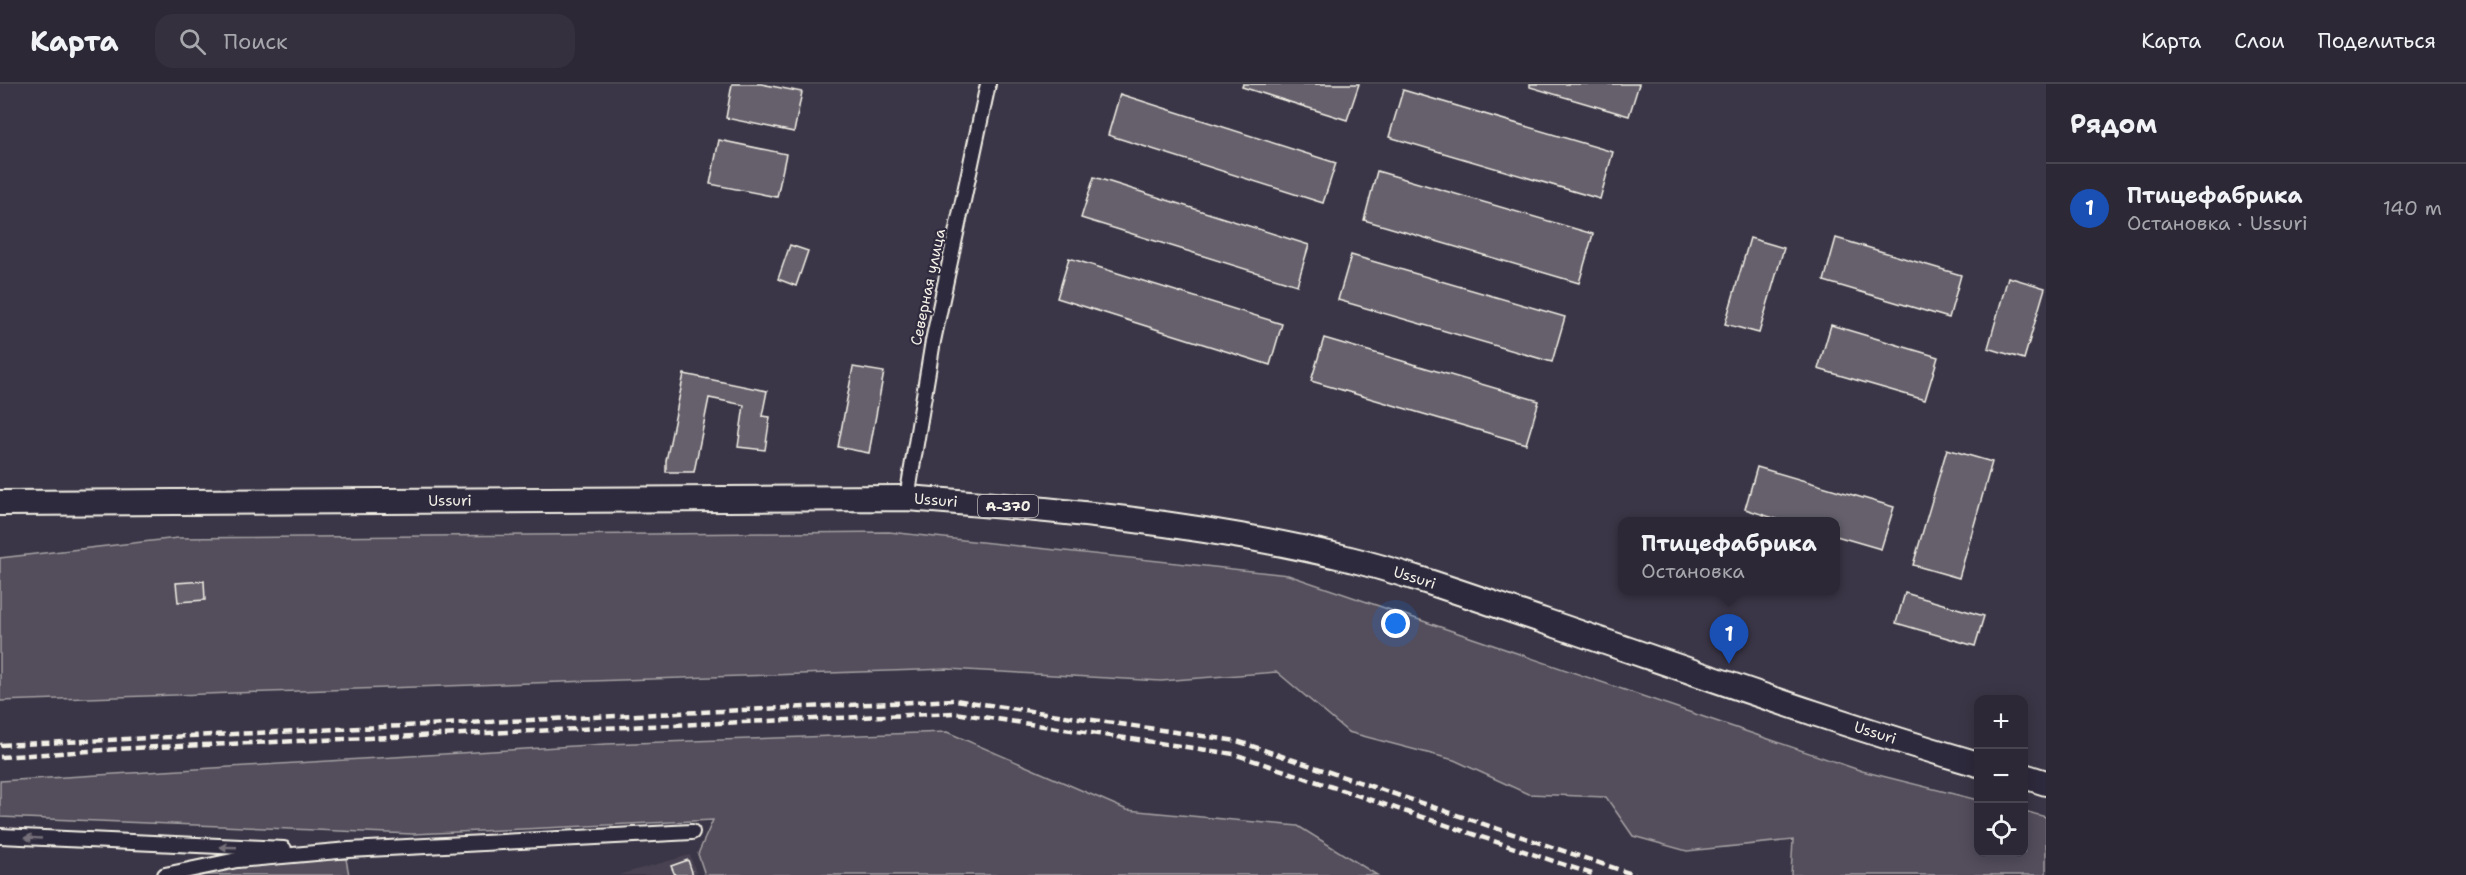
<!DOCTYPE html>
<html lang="ru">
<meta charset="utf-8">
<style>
body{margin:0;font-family:"Shantell Sans",sans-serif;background:#34303d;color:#f1f3f6}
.controls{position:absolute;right:18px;bottom:18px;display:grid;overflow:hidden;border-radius:12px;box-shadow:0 3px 15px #0003}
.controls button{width:54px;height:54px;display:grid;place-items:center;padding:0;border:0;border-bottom:2px solid #484450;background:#2c2835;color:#f1f3f6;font:30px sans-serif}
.you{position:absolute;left:1396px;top:540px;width:21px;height:21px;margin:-15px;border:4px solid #fff;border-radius:50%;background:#1a73e8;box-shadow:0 0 0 9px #1a73e833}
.badge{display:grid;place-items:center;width:39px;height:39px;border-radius:50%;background:#ff9aa2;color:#fff;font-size:20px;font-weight:700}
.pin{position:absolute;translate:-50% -50px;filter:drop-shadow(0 2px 3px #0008)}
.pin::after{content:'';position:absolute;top:32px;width:21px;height:18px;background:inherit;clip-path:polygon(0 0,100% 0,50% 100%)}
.popup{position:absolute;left:1618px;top:433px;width:222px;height:78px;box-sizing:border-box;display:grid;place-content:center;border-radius:12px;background:#2c2835;filter:drop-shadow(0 2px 4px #0005);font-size:20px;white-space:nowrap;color:#a6a6ad}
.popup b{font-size:22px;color:#f1f3f6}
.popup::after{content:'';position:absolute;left:50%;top:100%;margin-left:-12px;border:12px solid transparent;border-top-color:#2c2835}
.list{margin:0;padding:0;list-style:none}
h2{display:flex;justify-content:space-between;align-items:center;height:78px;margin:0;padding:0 24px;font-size:26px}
h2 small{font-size:20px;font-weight:400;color:#a6a6ad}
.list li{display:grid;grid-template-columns:39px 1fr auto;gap:18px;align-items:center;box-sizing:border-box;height:90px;padding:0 24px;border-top:2px solid #484450}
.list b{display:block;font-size:22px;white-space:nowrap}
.list p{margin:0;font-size:20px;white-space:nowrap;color:#a6a6ad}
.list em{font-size:20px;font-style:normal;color:#a6a6ad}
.icon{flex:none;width:33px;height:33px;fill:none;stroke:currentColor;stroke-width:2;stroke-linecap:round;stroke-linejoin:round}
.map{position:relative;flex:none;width:2046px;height:791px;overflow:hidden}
header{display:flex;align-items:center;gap:36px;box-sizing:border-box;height:84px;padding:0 30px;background:#2c2835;border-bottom:2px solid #484450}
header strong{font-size:28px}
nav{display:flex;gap:33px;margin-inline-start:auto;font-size:21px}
.search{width:420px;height:54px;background:#34303d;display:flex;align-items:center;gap:15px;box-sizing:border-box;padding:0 21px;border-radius:18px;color:#a6a6ad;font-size:22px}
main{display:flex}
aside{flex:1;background:#2c2835}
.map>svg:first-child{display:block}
</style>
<header>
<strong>Карта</strong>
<div class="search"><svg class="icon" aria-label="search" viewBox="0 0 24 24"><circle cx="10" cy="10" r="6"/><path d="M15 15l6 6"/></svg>Поиск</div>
<nav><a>Карта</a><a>Слои</a><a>Поделиться</a></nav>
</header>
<main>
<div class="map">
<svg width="2046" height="791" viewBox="0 0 2046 791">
<rect width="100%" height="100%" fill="#3b3647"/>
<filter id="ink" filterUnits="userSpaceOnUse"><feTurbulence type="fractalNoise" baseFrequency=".0167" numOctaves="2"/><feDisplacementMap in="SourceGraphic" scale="12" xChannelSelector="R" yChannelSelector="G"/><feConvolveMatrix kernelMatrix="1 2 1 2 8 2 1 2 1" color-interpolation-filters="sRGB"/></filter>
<g filter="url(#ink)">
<!-- built -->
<path fill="#484352" d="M 690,771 L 697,791 L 618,791 Z"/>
<!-- green -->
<g fill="#534e5c" stroke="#a4a0a2" stroke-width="1.5">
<path d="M 889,448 L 1288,491 L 1862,687 L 1978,716 L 1978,768 L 2024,768 L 2024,727 L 2046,733 L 2046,791 L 1791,791 L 1793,756 L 1687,767 L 1633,752 L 1606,713 L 1528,710 L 1454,676 L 1348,648 L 1277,588 L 1161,597 L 948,585 L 0,617 L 0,474 L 178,454 Z"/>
<path d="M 947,648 L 1127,726 L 1298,742 L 1377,791 L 705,791 L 698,770 L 713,736 L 413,750 L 0,733 L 0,697 L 606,660 Z"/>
<path d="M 294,775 L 346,775 L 349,791 L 191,791 Z"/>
</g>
<!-- building -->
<g fill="#65616c" stroke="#f4f1e8" stroke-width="1.5">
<path d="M 732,0 L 761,0 L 802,8 L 794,48 L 726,34 Z"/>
<path d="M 1243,0 L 1359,0 L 1347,36 L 1242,3 Z"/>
<path d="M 1530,0 L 1639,0 L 1629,32 L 1530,3 Z"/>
<path d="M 1403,6 L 1613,68 L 1600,115 L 1389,53 Z"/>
<path d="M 1120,10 L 1336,79 L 1323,119 L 1108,51 Z"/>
<path d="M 719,56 L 786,70 L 777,113 L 710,100 Z"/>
<path d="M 1377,87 L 1593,150 L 1579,199 L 1364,136 Z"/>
<path d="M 1094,93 L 1309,161 L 1297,201 L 1081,134 Z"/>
<path d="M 1750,154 L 1784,164 L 1759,249 L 1725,240 Z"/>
<path d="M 1836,154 L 1961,191 L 1949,234 L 1824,197 Z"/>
<path d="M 790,161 L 808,167 L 796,202 L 778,195 Z"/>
<path d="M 1351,171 L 1565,233 L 1552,278 L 1338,216 Z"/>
<path d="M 1069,174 L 1282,240 L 1270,281 L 1057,214 Z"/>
<path d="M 2008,193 L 2045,204 L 2024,275 L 1988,264 Z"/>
<path d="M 1831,241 L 1938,273 L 1925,316 L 1818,285 Z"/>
<path d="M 1324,254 L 1539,317 L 1526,360 L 1311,297 Z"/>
<path d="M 853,283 L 884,288 L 869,369 L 838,363 Z"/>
<path d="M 684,290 L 767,307 L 762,332 L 770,333 L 765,366 L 738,363 L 744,321 L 709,314 L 694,388 L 666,388 L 666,377 Z"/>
<path d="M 1947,365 L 1992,378 L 1959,494 L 1913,481 Z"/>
<path d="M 1757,383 L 1894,423 L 1881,465 L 1836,452 L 1836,438 L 1786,438 L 1745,425 Z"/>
<path d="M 204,497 L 205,516 L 178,518 L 176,499 Z"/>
<path d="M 1905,509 L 1984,532 L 1975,562 L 1896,539 Z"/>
<path d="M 688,776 L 693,791 L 675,791 L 671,782 Z"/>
</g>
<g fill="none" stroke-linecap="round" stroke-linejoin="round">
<defs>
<g id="street">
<path d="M 907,414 L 933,257 L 988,0"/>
<path d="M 0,752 L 284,765"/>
<path d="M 165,791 L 237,776 L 349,766 L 692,748"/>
</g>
<g id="highway">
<path id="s1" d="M 0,419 L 907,414 C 1053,425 1200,439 1342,473 C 1411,490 1478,515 1544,537 C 1689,586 1832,638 1978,680"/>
<path d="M 2024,692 L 2046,699"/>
</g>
</defs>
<!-- street casing -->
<use href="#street" stroke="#f4f1e8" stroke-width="18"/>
<!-- highway casing -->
<use href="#highway" stroke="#f4f1e8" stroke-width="28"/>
<!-- street -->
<use href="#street" stroke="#2f2a3d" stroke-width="14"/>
<!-- highway -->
<use href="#highway" stroke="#2f2a3d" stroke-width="24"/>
<!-- rail -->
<g stroke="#f4f1e8" stroke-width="4.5" stroke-dasharray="9 4.5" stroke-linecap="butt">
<path d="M 0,661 L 955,616 L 1237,657 L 1635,791"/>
<path d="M 0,673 L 134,664 L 955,629 L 1234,670 L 1595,791"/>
</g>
</g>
<!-- one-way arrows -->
<defs><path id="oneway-solid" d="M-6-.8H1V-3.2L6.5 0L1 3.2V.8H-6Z" transform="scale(1.5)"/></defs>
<g fill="#747079">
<use href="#oneway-solid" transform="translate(33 754) rotate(-177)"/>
<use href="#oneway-solid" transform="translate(228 763) rotate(-178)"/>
</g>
</g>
<g text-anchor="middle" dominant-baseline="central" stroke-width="4.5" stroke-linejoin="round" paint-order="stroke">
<!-- shield labels -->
<rect fill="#2f2a3d" stroke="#b9b5b5" stroke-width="1.5" x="978" y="411" width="60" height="22" rx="4.5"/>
<g font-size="14" font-weight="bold" fill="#f4f1e8">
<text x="1008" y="422">А-370</text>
</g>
<!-- street labels -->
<g font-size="15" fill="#f4f1e8" stroke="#2f2a3d">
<text transform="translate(928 203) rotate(-78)">Северная улица</text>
<text stroke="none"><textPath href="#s1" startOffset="936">Ussuri</textPath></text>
<text stroke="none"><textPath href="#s1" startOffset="450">Ussuri</textPath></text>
<text stroke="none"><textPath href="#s1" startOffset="1422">Ussuri</textPath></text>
<text stroke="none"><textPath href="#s1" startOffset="1908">Ussuri</textPath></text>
</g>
</g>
</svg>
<div class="controls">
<button>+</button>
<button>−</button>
<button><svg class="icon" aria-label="locate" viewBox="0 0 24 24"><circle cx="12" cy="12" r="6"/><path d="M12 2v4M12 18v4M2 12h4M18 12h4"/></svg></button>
</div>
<div class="you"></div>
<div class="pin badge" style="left:1729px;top:580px;background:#1a4fb4">1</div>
<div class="popup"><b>Птицефабрика</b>Остановка</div>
</div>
<aside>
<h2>Рядом<small></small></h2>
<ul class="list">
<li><span class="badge" style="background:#1a4fb4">1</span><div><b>Птицефабрика</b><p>Остановка · Ussuri</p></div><em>140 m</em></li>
</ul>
</aside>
</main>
